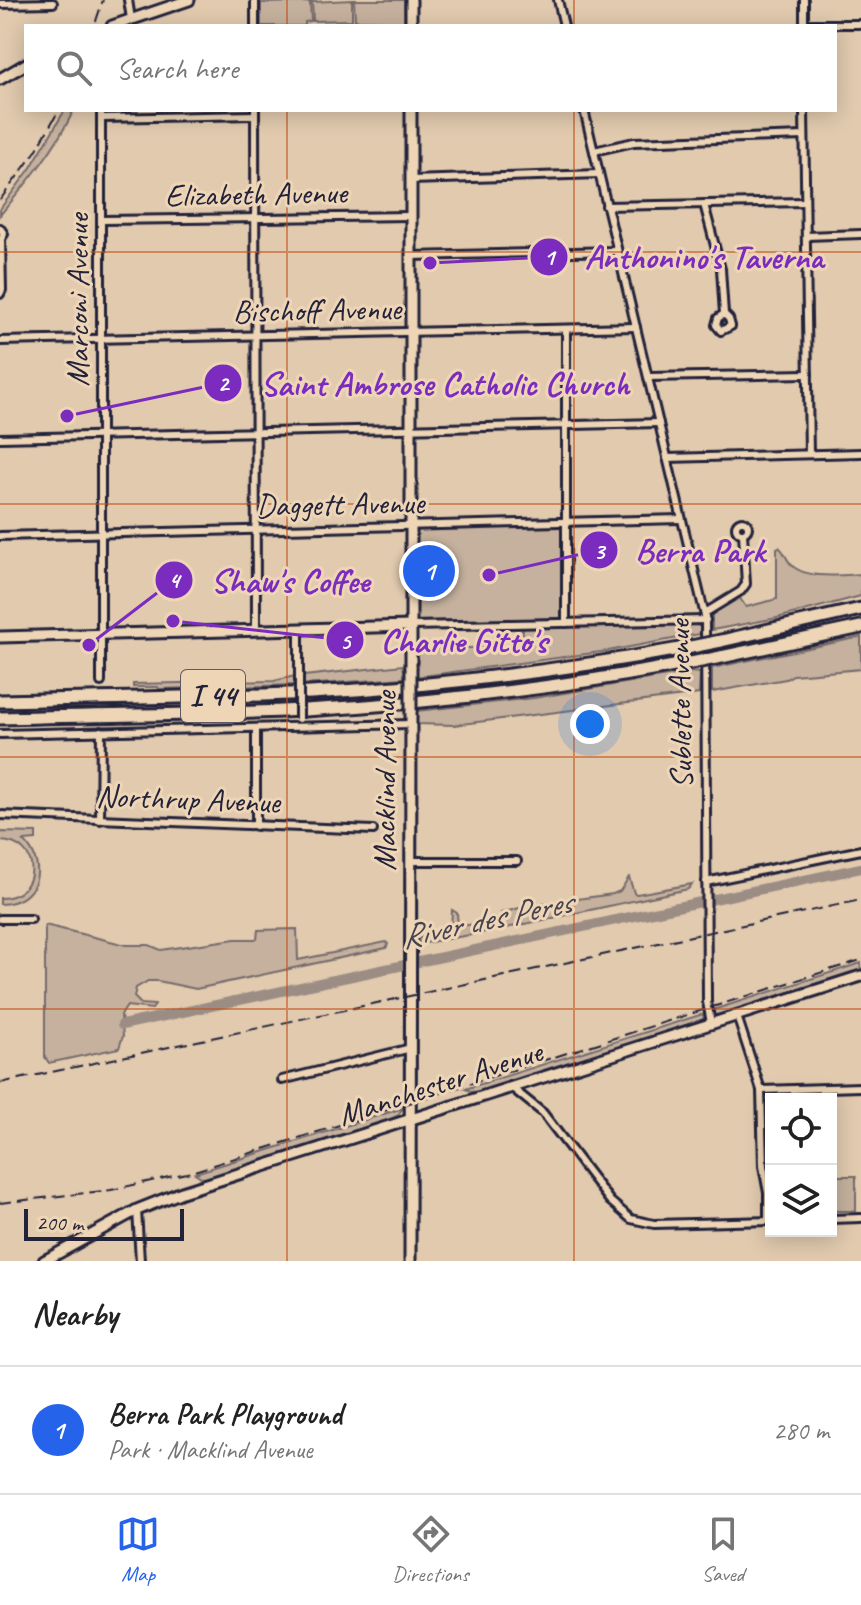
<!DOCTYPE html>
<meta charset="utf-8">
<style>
body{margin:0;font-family:Caveat,sans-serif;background:#f6f6f6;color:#222}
.controls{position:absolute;right:24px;bottom:24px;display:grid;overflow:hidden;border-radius:0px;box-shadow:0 4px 20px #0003}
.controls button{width:72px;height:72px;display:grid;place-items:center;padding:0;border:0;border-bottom:2px solid #e0e0e0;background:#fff;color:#222;font:40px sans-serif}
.scale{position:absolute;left:24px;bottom:20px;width:160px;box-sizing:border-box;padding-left:8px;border:4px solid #22223b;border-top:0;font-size:22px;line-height:28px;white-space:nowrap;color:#22223b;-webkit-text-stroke:6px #edd5b6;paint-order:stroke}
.you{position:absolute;left:590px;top:724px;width:28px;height:28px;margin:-20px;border:6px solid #fff;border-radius:50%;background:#1a73e8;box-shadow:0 0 0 12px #1a73e833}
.badge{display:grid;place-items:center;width:52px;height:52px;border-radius:50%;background:#2563eb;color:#fff;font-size:26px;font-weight:700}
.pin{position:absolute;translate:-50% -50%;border:4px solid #fff;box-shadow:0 2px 8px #0006}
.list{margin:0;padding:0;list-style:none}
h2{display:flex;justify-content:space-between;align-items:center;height:104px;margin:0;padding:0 32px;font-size:34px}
h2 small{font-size:26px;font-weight:400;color:#767676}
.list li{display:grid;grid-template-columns:52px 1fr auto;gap:24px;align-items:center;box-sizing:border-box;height:128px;padding:0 32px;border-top:2px solid #e0e0e0}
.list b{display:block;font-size:30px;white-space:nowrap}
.list p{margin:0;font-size:26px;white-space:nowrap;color:#767676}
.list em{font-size:26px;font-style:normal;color:#767676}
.icon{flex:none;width:44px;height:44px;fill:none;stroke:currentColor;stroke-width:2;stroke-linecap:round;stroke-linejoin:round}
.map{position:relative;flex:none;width:861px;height:1261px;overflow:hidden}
.search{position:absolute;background:#fff;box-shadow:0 4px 20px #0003;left:24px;right:24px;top:24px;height:88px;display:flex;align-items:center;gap:20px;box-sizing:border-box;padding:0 28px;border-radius:0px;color:#767676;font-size:30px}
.sheet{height:232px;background:#fff}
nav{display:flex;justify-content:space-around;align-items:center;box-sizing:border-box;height:112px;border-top:2px solid #e0e0e0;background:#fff;font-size:22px;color:#767676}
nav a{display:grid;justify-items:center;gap:4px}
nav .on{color:#2563eb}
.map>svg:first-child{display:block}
</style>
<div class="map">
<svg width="861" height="1261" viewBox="0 0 861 1261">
<rect width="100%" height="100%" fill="#e1caae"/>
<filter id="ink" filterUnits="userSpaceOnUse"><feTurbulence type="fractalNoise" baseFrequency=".0125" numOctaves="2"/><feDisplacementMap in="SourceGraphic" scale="16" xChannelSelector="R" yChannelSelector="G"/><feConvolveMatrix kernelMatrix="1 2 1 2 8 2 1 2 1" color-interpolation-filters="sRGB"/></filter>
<g filter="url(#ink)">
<!-- green -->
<g fill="#c5b19d" stroke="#746a6c" stroke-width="2">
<path d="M 352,0 L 352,20 L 313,21 L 312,2 Z"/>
<path d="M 354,0 L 404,0 L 404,26 L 387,26 L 386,21 L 355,20 Z"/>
<path d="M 310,2 L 311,21 L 305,22 L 305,26 L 261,26 L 261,3 Z"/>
<path d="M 65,110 L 74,110 C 55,149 28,182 0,215 L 0,209 L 30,169 Z"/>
<path d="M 561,526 L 562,618 L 416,623 L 416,530 Z"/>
<path d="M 779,547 C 785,552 785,557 790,563 C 802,580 843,575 861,574 L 861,596 L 777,618 L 712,630 L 712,613 L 739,597 L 746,607 L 777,599 L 777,548 Z"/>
<path d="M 696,624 L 700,627 L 700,634 L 608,651 L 416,677 L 417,649 L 522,647 L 523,627 Z"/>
<path d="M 861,637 L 861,669 L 793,675 L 786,679 L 712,692 L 712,668 Z"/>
<path d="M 403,665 L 405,678 L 303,685 L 304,676 Z"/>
<path d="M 691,672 L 700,673 L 699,694 L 454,725 L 417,724 L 416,711 L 534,698 Z"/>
<path d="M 295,676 L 295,685 L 159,689 L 158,687 L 133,687 L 133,684 L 274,681 Z"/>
<path d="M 0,832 L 36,833 L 36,840 L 24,841 C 49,866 37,904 0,904 L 0,898 C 41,898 43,842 0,841 Z"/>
<path d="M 629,877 L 634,893 L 637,894 L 692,884 L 688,889 L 497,930 L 420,944 L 418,941 L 419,938 L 451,931 L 452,910 L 457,913 L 458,926 L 488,923 L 501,919 L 501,913 L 527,906 L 613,894 L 620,891 Z"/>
<path d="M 45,925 L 126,945 L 149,945 L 161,950 L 235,939 L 257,939 L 258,930 L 297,929 L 298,960 L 386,942 L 388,944 L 386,948 L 196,989 L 158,981 L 148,981 L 136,988 L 134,997 L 141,1004 L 155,1005 L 152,1009 L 127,1006 L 121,1015 L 123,1036 L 119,1048 L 49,1063 L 45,1057 Z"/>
<path d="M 861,963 L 861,972 L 731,1013 L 730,1011 L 718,1016 L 714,1014 L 713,1010 Z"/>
<path d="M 703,1014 L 704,1019 L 701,1022 L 477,1093 L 465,1089 Z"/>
<path d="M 403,1108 L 397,1116 L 387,1121 L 204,1179 L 195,1173 Z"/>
<path d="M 856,1176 L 856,1211 L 833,1211 L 832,1176 Z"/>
</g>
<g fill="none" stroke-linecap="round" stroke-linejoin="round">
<!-- river -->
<path stroke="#9b8c84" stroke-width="10" d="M 122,1025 L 861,868"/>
<defs>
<g id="street">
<path d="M 128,0 L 131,19"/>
<path d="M 255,0 L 255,26"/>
<path d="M 558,0 L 564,26"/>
<path d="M 0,4 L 53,3"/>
<path d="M 804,24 L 861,24"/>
<path d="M 804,26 L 804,0"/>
<path d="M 255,110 L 256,631"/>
<path d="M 584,110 L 705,616 L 707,1002 L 711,1023"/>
<path d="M 804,110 L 809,454"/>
<path d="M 102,118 L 255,115"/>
<path d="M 594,151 L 634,142 L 804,136"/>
<path d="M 411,180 L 599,174"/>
<path d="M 704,204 L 721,269 L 724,314 L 718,318 L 716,325 L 721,331 L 731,326 L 729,319 L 724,314"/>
<path d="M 606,206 L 805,202"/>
<path d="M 102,220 L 411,216"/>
<path d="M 0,228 L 4,234 L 0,240"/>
<path d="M 806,236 L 861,234"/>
<path d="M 411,256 L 617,251"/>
<path d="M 0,294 L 2,290 L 1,239"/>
<path d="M 0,341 L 636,327"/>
<path d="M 648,377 L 808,374"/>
<path d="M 0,438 L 659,423"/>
<path d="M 667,458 L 861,453"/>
<circle cx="742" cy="527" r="6"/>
<path d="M 0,536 L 681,519"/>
<path d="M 705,613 L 741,591 L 746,584 L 743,533"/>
<path d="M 566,623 L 566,329"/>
<path d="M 411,626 L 706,620"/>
<path d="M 299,630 L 299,685"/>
<path d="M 101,682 L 101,110"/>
<path d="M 0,734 L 411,724"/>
<path d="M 0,815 L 373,830"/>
<path d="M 100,820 L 101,731"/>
<path d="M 256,826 L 256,728"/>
<path d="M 410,861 L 517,861"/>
<path d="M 706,882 L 861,850"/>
<path d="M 0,919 L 31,919"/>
<path d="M 737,1016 L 761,1090 L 763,1166 L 768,1193 L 768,1221"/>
<path d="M 282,1080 L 411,1048"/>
<path d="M 511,1087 L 543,1113 L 610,1201 L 631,1219 L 654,1224 L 771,1221"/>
<path d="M 761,1090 L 861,1087"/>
<path d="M 137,1210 L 140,1261"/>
<path d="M 831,1219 L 861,1218"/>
</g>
<g id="secondary">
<path d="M 112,26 L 189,0"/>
<path d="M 411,26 L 411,0"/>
<path d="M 0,79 L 26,64"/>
<path d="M 411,110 L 411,667"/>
<path d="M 0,637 L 411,626"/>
<path d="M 44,1261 L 137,1210 L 182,1192 L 861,976"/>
<path d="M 410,1261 L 411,711"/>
</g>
<g id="highway">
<path d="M 721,641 L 861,609"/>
<path d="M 721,657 L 861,627"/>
<path d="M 0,701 C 103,698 207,698 311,693 C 439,686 565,670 691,647"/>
<path d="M 0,718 C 101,715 203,715 305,710 C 435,703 563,687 691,663"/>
</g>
</defs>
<!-- street casing -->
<use href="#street" stroke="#22223b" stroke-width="12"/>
<!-- secondary casing -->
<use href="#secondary" stroke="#22223b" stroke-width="15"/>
<!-- highway casing -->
<use href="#highway" stroke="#22223b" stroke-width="17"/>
<!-- street -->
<use href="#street" stroke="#edd5b6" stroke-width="6"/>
<!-- secondary -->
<use href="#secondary" stroke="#edd5b6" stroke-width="9"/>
<!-- highway -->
<use href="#highway" stroke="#edd5b6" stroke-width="11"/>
<!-- rail -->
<g stroke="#22223b" stroke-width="2" stroke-dasharray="12 6" stroke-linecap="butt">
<path d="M 96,21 L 103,0"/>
<path d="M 0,200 L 36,151 L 59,110"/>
<path d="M 0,1083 L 861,900"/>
<path d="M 0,1203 L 111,1190 L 191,1172 L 861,960"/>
</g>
<defs>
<path id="street-bridge" d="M 299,719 L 299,685"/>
<path id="secondary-bridge" d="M 411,711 L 411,667"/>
<g id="highway-bridge">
<path d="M 691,647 L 721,641"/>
<path d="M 691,663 L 721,657"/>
</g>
</defs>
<!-- street-bridge casing -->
<use href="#street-bridge" stroke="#22223b" stroke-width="12" stroke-linecap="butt"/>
<!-- secondary-bridge casing -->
<use href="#secondary-bridge" stroke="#22223b" stroke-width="15" stroke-linecap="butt"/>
<!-- highway-bridge casing -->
<use href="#highway-bridge" stroke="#22223b" stroke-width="17" stroke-linecap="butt"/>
<!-- street-bridge -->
<use href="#street-bridge" stroke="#edd5b6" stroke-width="6"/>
<!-- secondary-bridge -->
<use href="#secondary-bridge" stroke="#edd5b6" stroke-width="9"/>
<!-- highway-bridge -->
<use href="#highway-bridge" stroke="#edd5b6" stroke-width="11"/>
</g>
</g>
<!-- grid -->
<path fill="none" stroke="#c04e15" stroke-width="2" stroke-opacity="0.55" d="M 287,0 L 287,26M 574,0 L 574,26M 287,110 L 287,1261M 574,110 L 574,1261M 0,252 L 861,252M 0,504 L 861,504M 0,757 L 861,757M 0,1009 L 861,1009"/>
<g text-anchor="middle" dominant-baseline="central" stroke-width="6" stroke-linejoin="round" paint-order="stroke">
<!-- shield labels -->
<rect fill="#edd5b6" stroke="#5f5860" stroke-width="2" x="181" y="670" width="64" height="52" rx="6"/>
<g font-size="30" font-weight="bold" fill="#22223b">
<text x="213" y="696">I 44</text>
</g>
<!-- street labels -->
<g font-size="32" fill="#22223b" stroke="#edd5b6">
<text transform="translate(256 194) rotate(-1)">Elizabeth Avenue</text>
<text transform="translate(77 300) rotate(-90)">Marconi Avenue</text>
<text transform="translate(317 310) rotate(-1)">Bischoff Avenue</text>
<text transform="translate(340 504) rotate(-1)">Daggett Avenue</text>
<text transform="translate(680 704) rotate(-91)">Sublette Avenue</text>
<text transform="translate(384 781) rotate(-90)">Macklind Avenue</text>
<text transform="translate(188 799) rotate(2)">Northrup Avenue</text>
<text transform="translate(440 1083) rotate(-18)">Manchester Avenue</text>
</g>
<!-- water labels -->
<g font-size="34" font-style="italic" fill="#464251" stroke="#edd5b6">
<text transform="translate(486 919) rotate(-12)">River des Peres</text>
</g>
</g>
<!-- callouts -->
<path fill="none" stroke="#7b2cbf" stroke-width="3" d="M430 263L549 257M67 416L223 383M489 575L599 550M89 645L174 580M173 621L345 640"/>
<g fill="#7b2cbf" stroke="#edd5b6" stroke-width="3">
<circle cx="430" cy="263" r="8"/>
<circle cx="67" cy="416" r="8"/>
<circle cx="489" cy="575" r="8"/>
<circle cx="89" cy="645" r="8"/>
<circle cx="173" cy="621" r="8"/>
<circle cx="549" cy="257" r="20"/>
<circle cx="223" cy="383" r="20"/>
<circle cx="599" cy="550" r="20"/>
<circle cx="174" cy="580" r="20"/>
<circle cx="345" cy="640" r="20"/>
</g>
<g font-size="24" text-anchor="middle" font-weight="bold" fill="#fff">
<text x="549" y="265">1</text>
<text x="223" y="391">2</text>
<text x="599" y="559">3</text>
<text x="174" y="588">4</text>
<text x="345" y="649">5</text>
</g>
<g font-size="34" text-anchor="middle" font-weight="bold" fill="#7b2cbf" stroke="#edd5b6" stroke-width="6" stroke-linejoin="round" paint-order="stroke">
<text x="704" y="268">Anthonino's Taverna</text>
<text x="445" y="395">Saint Ambrose Catholic Church</text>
<text x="700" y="562">Berra Park</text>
<text x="290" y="592">Shaw's Coffee</text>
<text x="464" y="652">Charlie Gitto's</text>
</g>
</svg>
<div class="controls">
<button><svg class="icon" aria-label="locate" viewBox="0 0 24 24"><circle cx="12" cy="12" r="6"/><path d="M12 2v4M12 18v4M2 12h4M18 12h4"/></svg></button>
<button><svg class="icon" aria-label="layers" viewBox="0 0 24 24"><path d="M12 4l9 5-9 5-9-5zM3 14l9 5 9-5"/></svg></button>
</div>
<div class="scale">200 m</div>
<div class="you"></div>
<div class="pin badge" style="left:429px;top:571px">1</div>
<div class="search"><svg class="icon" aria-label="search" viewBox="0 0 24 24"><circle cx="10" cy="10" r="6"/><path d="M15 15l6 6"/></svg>Search here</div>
</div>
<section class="sheet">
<h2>Nearby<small></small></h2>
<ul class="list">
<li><span class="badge">1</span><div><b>Berra Park Playground</b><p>Park · Macklind Avenue</p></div><em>280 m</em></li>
</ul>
</section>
<nav>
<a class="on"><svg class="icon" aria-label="map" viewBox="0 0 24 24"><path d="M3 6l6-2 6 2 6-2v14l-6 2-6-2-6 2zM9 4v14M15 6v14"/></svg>Map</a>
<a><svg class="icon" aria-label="directions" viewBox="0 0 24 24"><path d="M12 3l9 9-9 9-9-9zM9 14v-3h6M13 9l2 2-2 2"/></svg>Directions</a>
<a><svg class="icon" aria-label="saved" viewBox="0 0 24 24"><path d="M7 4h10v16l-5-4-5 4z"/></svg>Saved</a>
</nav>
